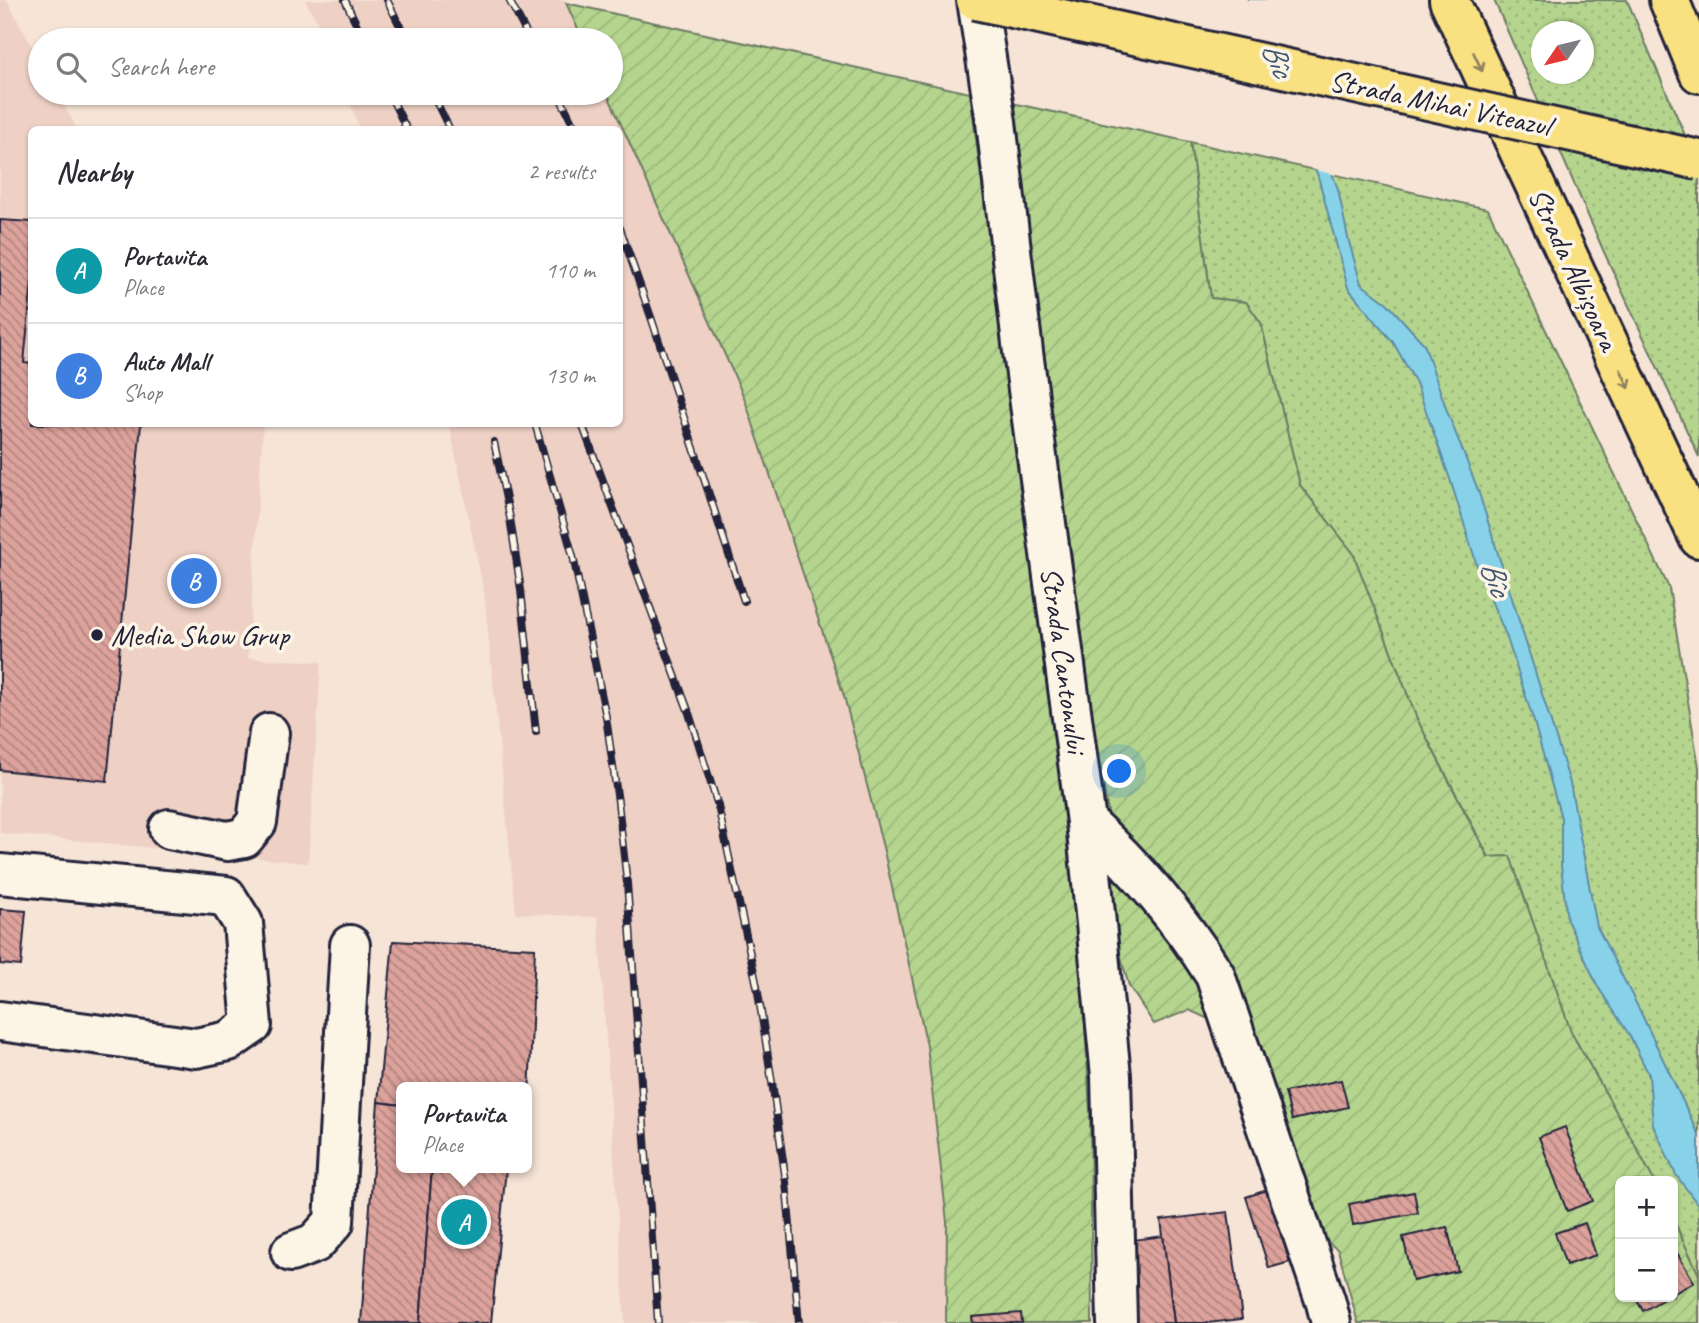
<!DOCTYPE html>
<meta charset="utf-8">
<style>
body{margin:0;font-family:Caveat,sans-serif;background:#f7f7f7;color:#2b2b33}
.controls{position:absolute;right:21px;bottom:21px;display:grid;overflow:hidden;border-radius:10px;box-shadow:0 2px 5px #0004}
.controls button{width:63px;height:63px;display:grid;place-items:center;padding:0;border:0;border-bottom:2px solid #e1e1e2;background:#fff;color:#2b2b33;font:35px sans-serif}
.compass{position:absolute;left:1531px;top:21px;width:63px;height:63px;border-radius:50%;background:#fff;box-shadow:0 2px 5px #0004;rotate:235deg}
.you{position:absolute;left:1120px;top:772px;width:24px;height:24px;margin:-18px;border:5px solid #fff;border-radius:50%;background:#1a73e8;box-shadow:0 0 0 10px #1a73e833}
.badge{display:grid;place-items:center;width:46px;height:46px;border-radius:50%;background:#2563eb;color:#fff;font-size:23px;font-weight:700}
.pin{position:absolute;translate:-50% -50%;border:4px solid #fff;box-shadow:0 2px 7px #0006}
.popup{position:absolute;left:396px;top:1082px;width:136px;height:91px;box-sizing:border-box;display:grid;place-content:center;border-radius:10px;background:#fff;filter:drop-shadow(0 2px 5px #0005);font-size:23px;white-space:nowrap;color:#7c7c81}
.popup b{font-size:26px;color:#2b2b33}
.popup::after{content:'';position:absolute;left:50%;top:100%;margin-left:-14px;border:14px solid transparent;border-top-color:#fff}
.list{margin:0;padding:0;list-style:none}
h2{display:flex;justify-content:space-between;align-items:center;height:91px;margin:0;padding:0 28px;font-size:30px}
h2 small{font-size:23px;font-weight:400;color:#7c7c81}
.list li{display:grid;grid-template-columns:46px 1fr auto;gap:21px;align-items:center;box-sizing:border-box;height:105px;padding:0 28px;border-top:2px solid #e1e1e2}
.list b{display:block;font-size:26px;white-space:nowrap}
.list p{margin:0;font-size:23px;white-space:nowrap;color:#7c7c81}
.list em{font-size:23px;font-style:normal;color:#7c7c81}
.icon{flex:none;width:38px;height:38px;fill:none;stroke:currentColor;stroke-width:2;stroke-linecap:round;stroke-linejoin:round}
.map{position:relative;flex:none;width:1699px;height:1323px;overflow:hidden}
.search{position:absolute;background:#fff;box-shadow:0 2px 5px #0004;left:28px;top:28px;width:595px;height:77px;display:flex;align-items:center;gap:18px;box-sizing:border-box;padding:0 24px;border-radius:38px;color:#7c7c81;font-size:26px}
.panel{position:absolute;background:#fff;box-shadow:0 2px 5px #0004;left:28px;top:126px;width:595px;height:301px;border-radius:10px}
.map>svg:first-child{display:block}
</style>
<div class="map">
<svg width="1699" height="1323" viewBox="0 0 1699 1323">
<defs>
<pattern id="grass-dots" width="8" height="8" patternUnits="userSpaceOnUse" patternTransform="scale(1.75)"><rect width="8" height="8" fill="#b5d58e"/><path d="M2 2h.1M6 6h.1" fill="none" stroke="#9bb77b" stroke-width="1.8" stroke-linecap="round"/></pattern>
<pattern id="garden-furrows" width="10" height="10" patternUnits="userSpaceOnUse" patternTransform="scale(1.75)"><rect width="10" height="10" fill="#b5d58e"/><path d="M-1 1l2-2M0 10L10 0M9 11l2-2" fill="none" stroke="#9bb77b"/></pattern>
<pattern id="building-back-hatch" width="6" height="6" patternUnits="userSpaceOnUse" patternTransform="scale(1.75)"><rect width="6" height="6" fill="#dca29b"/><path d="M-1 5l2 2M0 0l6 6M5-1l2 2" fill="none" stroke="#b28480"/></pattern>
</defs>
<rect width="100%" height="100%" fill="#f6e4d6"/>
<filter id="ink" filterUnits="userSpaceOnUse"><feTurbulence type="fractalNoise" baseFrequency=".0143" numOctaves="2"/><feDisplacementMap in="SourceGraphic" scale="14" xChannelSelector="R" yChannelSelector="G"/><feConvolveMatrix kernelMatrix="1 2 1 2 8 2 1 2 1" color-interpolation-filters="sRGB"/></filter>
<g filter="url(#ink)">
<!-- built -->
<g fill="#eed0c4">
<path d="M 0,0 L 7,0 L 40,62 L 40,93 L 57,93 L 77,129 L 32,130 L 32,424 L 263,424 L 248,658 L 321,662 L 308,863 L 0,833 Z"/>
<path d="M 305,0 L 565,0 L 583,40 L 325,40 L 318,23 Z"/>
<path d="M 346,93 L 607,93 L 744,397 L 844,696 L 884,851 L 927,1046 L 947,1222 L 946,1323 L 625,1323 L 598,917 L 516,913 L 484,591 L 449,424 L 620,424 L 620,130 L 360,129 Z"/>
</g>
<!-- grass -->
<g fill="url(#grass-dots)" stroke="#6c7c64" stroke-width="2" fill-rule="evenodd">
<path d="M 1494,0 L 1627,0 L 1699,168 L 1699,457 L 1604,252 ZM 1542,32 L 1584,32 L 1584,74 L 1542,74 Z"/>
<path d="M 1190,142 L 1488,209 L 1669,588 L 1699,767 L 1699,1275 L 1673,1219 L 1673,1181 L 1654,1181 L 1635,1145 L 1571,1032 L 1510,856 L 1489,857 L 1417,719 L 1353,553 L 1300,485 L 1261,323 L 1246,302 L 1211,298 Z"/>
</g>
<!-- garden -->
<g fill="url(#garden-furrows)" stroke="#6c7c64" stroke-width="2">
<path d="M 566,3 L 970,93 L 1079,923 L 1090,1111 L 1092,1323 L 946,1323 L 947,1222 L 927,1046 L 884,851 L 844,696 L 744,397 L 607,93 L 611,93 L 611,40 L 583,40 Z"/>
<path d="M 1012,103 L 1190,142 L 1211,298 L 1246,302 L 1261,323 L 1300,485 L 1353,553 L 1417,719 L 1488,857 L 1510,856 L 1571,1032 L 1635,1145 L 1654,1181 L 1620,1181 L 1620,1297 L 1673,1297 L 1673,1219 L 1699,1275 L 1699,1323 L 1358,1323 L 1338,1250 L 1316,1233 L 1237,990 L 1109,818 L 1089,703 Z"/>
<path d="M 1106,859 L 1175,929 L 1217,1023 L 1189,1010 L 1154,1024 L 1129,986 L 1112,926 Z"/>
</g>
<!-- water -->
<path fill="#88d2e9" stroke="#5f8ca3" stroke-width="2" d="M 1248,0 L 1265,0 L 1338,189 L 1348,238 L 1361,284 L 1387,303 L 1424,344 L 1447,411 L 1478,490 L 1570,783 L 1597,927 L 1641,1013 L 1699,1135 L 1699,1206 L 1676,1175 L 1653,1125 L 1649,1075 L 1630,1036 L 1598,987 L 1567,920 L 1561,865 L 1561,818 L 1534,722 L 1506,635 L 1480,575 L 1450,479 L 1416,383 L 1393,342 L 1348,288 L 1318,176 Z"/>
<!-- pier -->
<path fill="#f6e4d6" d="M 1245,0 L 1269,0 L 1336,175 L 1311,169 Z"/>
<!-- building -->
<g fill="url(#building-back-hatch)" stroke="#22223b" stroke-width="2">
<path d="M 0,220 L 32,222 L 32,282 L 24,363 L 32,364 L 32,424 L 141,424 L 107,781 L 0,770 Z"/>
<path d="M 0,909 L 26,911 L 21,966 L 0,964 Z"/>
<path d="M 393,941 L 535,948 L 528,1122 L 527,1087 L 401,1087 L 401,1105 L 378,1102 Z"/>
<path d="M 1341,1080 L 1348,1107 L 1292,1120 L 1285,1092 Z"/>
<path d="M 378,1102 L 401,1105 L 401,1168 L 432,1168 L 420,1323 L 361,1323 Z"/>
<path d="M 1565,1127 L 1593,1201 L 1567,1211 L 1539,1137 Z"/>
<path d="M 432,1168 L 506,1168 L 491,1323 L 420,1323 Z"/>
<path d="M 1267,1190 L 1290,1262 L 1269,1268 L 1246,1197 Z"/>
<path d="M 1414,1192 L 1418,1213 L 1353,1225 L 1349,1204 Z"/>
<path d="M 1228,1212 L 1242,1319 L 1208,1323 L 1174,1323 L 1161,1220 Z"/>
<path d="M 1585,1223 L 1596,1255 L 1566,1265 L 1555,1233 Z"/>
<path d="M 1447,1227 L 1458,1271 L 1413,1281 L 1403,1237 Z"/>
<path d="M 1163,1236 L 1174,1323 L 1134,1323 L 1133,1240 Z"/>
<path d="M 1673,1246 L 1694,1282 L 1673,1294 Z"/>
<path d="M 1635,1297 L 1667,1297 L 1643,1311 Z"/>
<path d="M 1021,1313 L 1022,1323 L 973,1323 L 972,1317 Z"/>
</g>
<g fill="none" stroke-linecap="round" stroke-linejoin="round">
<defs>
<g id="minor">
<path d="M 977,0 L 996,122 L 1023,352 L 1086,822 L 1111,1076 L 1117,1323"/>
<path d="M 1086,822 C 1136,867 1179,918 1215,975 L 1326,1303 L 1331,1323"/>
<path d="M 169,829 L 227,841 L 244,838 L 257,822 L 269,733"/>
<path d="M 0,874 L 226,896 L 243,923 L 252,1025 L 229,1041 L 196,1048 L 0,1021"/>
<path d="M 291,1252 L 315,1243 L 334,1222 L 350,945"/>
</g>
<g id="major">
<path d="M 1449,0 L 1699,538"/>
<path d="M 1669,0 L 1699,73"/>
</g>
</defs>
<!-- minor casing -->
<use href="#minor" stroke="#22223b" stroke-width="44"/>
<!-- major casing -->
<use href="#major" stroke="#22223b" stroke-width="44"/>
<!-- minor -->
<use href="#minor" stroke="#fcf5e5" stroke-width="38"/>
<!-- major -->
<use href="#major" stroke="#f9e181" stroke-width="38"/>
<defs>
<g id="rail">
<path d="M 345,0 L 364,40"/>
<path d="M 387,0 L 407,40"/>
<path d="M 509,0 L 530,40"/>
<path d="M 389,93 L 407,130"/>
<path d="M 432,93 L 450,130"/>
<path d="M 558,93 L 576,130"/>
<path d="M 620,228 L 652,320 L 744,601"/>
<path d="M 535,424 L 573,556 L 606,717 L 618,802 L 627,883 L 658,1323"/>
<path d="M 582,424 L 688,710 L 718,806 L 757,986 L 772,1082 L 786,1182 L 799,1323"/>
<path d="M 494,442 L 510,518 L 521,590 L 536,732"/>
</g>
</defs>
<!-- rail casing -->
<use href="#rail" stroke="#22223b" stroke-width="8"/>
<!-- rail -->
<use href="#rail" stroke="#fcf5e5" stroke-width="5" stroke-dasharray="16" stroke-linecap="butt"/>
<defs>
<path id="major-bridge" d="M 976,0 L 1699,160"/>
</defs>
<!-- major-bridge casing -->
<use href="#major-bridge" stroke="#22223b" stroke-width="44" stroke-linecap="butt"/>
<!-- major-bridge -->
<use href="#major-bridge" stroke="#f9e181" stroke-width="38"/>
</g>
<!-- one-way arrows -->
<defs><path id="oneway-shaft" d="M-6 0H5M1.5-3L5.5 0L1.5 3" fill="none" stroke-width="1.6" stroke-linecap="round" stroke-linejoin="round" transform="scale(1.75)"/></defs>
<g stroke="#8e825e">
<use href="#oneway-shaft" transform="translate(1478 62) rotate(65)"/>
<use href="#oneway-shaft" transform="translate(1625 379) rotate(65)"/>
</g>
</g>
<!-- markers -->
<circle fill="#22223b" stroke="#fcf5e5" stroke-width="2.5" cx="97" cy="635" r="7"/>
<g text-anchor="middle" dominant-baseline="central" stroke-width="7" stroke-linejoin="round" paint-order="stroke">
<!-- street labels -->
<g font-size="30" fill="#22223b" stroke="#fcf5e5">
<text transform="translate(1440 103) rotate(12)">Strada Mihai Viteazul</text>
<text transform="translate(1574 269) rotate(65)">Strada Albișoara</text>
<text transform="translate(1064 660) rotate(82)">Strada Cantonului</text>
</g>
<!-- poi labels -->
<g font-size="30" fill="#22223b" stroke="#fcf5e5" text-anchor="start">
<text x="111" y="635">Media Show Grup</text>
</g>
<!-- water labels -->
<g font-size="32" font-style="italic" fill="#41576f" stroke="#fcf5e5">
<text transform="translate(1278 59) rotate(69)">Bîc</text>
<text transform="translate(1496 578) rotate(71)">Bîc</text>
</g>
</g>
</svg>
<div class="controls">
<button>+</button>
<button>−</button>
</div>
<svg class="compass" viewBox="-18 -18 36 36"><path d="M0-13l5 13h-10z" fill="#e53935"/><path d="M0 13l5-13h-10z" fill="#7c7c81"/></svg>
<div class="you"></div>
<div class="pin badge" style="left:464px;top:1222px;background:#0f9aa8">A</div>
<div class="popup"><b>Portavita</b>Place</div>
<div class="pin badge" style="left:194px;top:581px;background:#3f7fe0">B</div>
<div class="search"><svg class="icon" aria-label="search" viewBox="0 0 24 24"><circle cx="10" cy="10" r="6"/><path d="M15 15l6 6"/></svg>Search here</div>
<section class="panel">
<h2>Nearby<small>2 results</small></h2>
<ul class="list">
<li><span class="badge" style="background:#0f9aa8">A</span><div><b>Portavita</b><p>Place</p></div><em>110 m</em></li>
<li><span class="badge" style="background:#3f7fe0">B</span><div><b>Auto Mall</b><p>Shop</p></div><em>130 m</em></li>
</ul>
</section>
</div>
